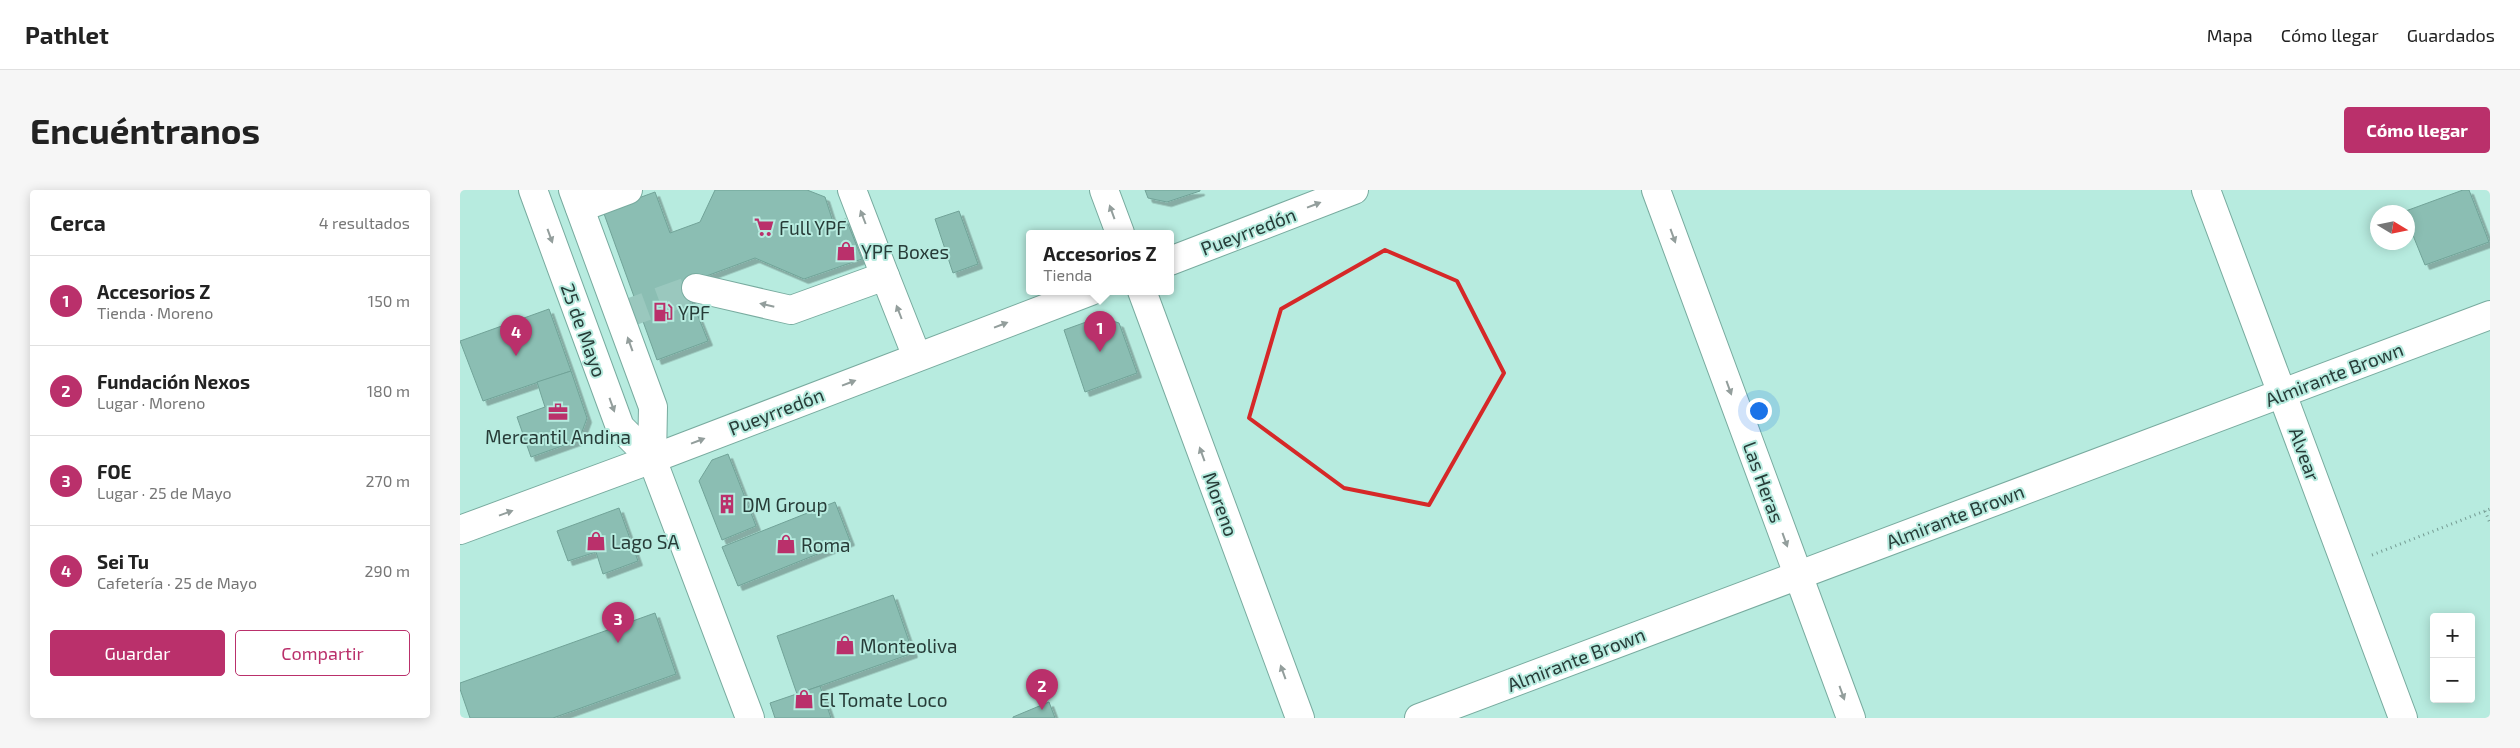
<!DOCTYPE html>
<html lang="es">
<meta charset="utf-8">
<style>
body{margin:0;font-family:"Exo 2",sans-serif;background:#f6f6f6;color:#222}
.controls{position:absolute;right:15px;bottom:15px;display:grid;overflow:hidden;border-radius:5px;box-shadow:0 2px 12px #0003}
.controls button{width:45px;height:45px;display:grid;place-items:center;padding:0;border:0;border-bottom:1px solid #e0e0e0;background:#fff;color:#222;font:25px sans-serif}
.compass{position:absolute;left:1910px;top:15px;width:45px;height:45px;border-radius:50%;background:#fff;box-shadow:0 2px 12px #0003;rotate:100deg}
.you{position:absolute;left:1298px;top:220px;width:18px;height:18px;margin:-12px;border:4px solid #fff;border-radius:50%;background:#1a73e8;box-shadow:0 0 0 8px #1a73e833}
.badge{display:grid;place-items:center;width:32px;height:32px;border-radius:50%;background:#ba306b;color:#fff;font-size:16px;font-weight:700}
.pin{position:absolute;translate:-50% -41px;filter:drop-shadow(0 1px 2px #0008)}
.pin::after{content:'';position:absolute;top:26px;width:18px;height:15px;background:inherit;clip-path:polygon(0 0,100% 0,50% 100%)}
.popup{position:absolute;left:566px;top:40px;width:148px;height:65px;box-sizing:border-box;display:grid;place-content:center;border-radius:5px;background:#fff;filter:drop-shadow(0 1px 4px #0005);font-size:16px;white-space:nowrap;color:#767676}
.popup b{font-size:19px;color:#222}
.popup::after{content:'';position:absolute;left:50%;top:100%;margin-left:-10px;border:10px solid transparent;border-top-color:#fff}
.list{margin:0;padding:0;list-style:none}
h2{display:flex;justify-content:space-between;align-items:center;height:65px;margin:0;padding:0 20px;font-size:21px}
h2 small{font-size:16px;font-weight:400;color:#767676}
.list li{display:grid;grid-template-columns:32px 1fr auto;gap:15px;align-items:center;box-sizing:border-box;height:90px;padding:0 20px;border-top:1px solid #e0e0e0}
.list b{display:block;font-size:19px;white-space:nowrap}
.list p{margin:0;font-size:16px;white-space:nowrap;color:#767676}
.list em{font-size:16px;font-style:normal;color:#767676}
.actions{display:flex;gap:10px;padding:15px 20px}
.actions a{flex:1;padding:11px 0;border:1px solid #ba306b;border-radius:5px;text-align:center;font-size:18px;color:#ba306b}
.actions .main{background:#ba306b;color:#fff}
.map{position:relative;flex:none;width:2030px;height:528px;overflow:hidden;border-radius:5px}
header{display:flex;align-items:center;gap:30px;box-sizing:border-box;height:70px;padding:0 25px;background:#fff;border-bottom:1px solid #e0e0e0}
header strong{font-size:24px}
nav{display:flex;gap:28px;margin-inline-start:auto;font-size:18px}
.intro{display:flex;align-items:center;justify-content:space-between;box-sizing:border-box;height:120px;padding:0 30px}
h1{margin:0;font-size:35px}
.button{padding:12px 22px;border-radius:5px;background:#ba306b;color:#fff;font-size:18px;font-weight:700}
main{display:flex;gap:30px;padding:0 30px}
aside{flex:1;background:#fff;border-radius:5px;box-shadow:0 2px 12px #0003}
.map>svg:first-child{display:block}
</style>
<header>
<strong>Pathlet</strong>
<nav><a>Mapa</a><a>Cómo llegar</a><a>Guardados</a></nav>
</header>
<div class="intro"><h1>Encuéntranos</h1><a class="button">Cómo llegar</a></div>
<main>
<aside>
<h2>Cerca<small>4 resultados</small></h2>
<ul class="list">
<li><span class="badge">1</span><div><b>Accesorios Z</b><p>Tienda · Moreno</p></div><em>150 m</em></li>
<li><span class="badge">2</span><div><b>Fundación Nexos</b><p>Lugar · Moreno</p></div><em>180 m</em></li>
<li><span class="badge">3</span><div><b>FOE</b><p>Lugar · 25 de Mayo</p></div><em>270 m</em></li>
<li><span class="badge">4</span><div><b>Sei Tu</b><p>Cafetería · 25 de Mayo</p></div><em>290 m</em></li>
</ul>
<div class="actions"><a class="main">Guardar</a><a>Compartir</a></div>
</aside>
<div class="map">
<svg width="2030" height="528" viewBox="0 0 2030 528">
<defs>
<filter id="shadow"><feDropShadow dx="4.5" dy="4.5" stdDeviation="0" flood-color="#0004"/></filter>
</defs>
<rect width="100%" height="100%" fill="#b7ebdf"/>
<!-- building -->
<g fill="#8bbeb3" stroke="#71a398" filter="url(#shadow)">
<path d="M 255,0 L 347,0 L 365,7 L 373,32 L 386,29 L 402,69 L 344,89 L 295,68 L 225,94 L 248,151 L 197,170 L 143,21 L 195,2 L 210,43 L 240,32 Z"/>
<path d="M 685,0 L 740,0 L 740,1 L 707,12 L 688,8 Z"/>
<path d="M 2003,0 L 2009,0 L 2029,52 L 1965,75 L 1948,33 L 1948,22 L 1943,22 Z"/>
<path d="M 499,21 L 518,74 L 493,83 L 475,29 Z"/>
<path d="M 89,119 L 111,181 L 23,211 L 0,151 Z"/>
<path d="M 640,127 L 659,133 L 677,183 L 625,202 L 604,140 Z"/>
<path d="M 111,181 L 127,228 L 119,250 L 71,267 L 57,227 L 85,217 L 77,192 Z"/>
<path d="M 268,264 L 296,336 L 262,350 L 239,291 L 252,270 Z"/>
<path d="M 375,312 L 390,351 L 278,396 L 262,357 Z"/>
<path d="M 159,318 L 178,371 L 143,384 L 136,362 L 108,371 L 97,341 Z"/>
<path d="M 433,405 L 453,463 L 337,504 L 317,446 Z"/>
<path d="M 195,423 L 216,484 L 93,528 L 10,528 L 0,499 L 0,493 Z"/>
<path d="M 360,496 L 371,528 L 315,528 L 310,513 Z"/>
<path d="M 589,512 L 595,528 L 553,528 L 553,527 Z"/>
</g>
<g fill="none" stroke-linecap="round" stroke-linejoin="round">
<!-- minor-tunnel -->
<path stroke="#9ac8be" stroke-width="28" stroke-dasharray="28 14" stroke-linecap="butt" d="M 160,126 L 236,98"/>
<defs>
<g id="minor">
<path d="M 392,0 L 425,86"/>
<path d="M 644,0 L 660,43"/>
<path d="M 1196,0 L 1391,528"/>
<path d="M 1746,0 L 1943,528"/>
<path d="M 120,18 L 168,0"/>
<path d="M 236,98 L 331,120 L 425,86 L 457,167"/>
<path d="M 682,101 L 840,528"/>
<path d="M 0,340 L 192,269"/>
<path d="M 959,528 L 2030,125"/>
</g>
<g id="major">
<path d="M 73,0 L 160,237 L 192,269"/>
<path d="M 113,0 L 193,217 L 192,269 L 290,528"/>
<path d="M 710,71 L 894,0"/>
<path d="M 192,269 L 631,101"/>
</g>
</defs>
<!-- minor casing -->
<use href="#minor" stroke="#78ab9f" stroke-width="30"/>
<!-- major casing -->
<use href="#major" stroke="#78ab9f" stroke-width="30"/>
<!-- path -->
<g stroke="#759b93" stroke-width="3" stroke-dasharray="1 4" stroke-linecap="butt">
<path d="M 2025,321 L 2030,333"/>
<path d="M 1912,365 L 2030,319"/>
</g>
<!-- minor -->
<use href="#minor" stroke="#fff" stroke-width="28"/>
<!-- major -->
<use href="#major" stroke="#fff" stroke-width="28"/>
</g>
<!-- one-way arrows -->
<defs><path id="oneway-solid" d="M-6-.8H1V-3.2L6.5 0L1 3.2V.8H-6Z" transform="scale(1.25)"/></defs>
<g fill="#939e9c">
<use href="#oneway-solid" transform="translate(854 15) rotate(-21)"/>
<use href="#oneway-solid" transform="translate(652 22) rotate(-110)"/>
<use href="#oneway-solid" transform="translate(403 27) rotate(-111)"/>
<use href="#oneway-solid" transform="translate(90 46) rotate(70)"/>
<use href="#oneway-solid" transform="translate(1213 46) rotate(70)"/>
<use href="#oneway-solid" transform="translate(307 115) rotate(-167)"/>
<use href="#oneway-solid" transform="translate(439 122) rotate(-111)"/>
<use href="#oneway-solid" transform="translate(541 135) rotate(-21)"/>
<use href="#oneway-solid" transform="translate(170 154) rotate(-110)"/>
<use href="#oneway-solid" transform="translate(389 193) rotate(-21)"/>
<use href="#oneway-solid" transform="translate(1269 198) rotate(70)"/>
<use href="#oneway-solid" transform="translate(152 215) rotate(70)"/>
<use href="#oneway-solid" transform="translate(238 251) rotate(-21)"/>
<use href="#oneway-solid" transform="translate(742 264) rotate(-110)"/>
<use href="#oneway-solid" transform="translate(46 323) rotate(-20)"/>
<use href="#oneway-solid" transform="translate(1325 350) rotate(70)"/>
<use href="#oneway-solid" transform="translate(823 482) rotate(-110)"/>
<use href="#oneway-solid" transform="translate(1382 503) rotate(70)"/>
</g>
<!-- marked area -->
<path fill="none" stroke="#d62828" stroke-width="4" stroke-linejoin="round" d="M 925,60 L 997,91 L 1044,183 L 969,315 L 884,298 L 789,228 L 821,119 Z"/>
<!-- icons -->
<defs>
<symbol id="supermarket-bare" viewBox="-9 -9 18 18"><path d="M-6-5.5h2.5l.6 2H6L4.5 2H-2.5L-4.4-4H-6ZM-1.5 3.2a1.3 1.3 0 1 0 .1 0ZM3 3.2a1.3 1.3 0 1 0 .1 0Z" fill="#ba306b" stroke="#b7ebdf" stroke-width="2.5" paint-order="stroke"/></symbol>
<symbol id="shop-bare" viewBox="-9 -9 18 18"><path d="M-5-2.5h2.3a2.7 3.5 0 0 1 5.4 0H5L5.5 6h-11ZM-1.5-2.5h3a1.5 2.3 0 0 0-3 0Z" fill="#ba306b" stroke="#b7ebdf" stroke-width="2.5" paint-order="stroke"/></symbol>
<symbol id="fuel-bare" viewBox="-9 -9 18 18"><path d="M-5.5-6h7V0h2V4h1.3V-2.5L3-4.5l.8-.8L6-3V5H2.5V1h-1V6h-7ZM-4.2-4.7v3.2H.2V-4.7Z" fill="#ba306b" stroke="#b7ebdf" stroke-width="2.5" paint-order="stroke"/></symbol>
<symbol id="office-bare" viewBox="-9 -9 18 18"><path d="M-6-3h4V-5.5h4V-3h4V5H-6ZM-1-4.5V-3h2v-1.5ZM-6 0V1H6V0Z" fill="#ba306b" stroke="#b7ebdf" stroke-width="2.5" paint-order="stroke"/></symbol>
<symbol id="building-bare" viewBox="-9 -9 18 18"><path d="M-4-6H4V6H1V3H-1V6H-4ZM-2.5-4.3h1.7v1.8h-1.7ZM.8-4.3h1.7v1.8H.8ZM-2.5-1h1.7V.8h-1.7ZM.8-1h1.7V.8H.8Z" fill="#ba306b" stroke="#b7ebdf" stroke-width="2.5" paint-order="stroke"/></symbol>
</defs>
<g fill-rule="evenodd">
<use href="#supermarket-bare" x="290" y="23" width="28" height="28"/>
<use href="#shop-bare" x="372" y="47" width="28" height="28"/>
<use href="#fuel-bare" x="189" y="108" width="28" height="28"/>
<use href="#office-bare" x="84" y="208" width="28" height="28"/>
<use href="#building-bare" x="253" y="300" width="28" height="28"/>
<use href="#shop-bare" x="122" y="337" width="28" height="28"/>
<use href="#shop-bare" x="312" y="340" width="28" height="28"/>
<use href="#shop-bare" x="371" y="441" width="28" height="28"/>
<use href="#shop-bare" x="330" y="495" width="28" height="28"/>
</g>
<g text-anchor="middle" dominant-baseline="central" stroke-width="4" stroke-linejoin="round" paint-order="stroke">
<!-- poi labels -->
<g font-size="19" fill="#273c38" stroke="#b7ebdf" text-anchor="start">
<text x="319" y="37">Full YPF</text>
<text x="401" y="61">YPF Boxes</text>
<text x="218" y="122">YPF</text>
<text x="98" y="246" text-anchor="middle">Mercantil Andina</text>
<text x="282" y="314">DM Group</text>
<text x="151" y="351">Lago SA</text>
<text x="341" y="354">Roma</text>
<text x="400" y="455">Monteoliva</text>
<text x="359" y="509">El Tomate Loco</text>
</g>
<!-- street labels -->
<g font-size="19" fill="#273c38" stroke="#b7ebdf">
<text transform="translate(788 41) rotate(-21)">Pueyrredón</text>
<text transform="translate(124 140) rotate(70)">25 de Mayo</text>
<text transform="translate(1874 184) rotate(-21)">Almirante Brown</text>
<text transform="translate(316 221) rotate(-21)">Pueyrredón</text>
<text transform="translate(1845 264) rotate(70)">Alvear</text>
<text transform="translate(1304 292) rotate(70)">Las Heras</text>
<text transform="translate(761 314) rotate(70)">Moreno</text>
<text transform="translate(1495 326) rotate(-21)">Almirante Brown</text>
<text transform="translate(1116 469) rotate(-21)">Almirante Brown</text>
</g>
</g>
</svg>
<div class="controls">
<button>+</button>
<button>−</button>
</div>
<svg class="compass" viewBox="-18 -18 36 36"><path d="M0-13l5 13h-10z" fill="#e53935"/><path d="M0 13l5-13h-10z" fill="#767676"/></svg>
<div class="you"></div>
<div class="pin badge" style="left:640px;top:162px">1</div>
<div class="popup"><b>Accesorios Z</b>Tienda</div>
<div class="pin badge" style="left:582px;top:520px">2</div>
<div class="pin badge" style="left:158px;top:453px">3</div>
<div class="pin badge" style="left:56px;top:166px">4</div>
</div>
</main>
